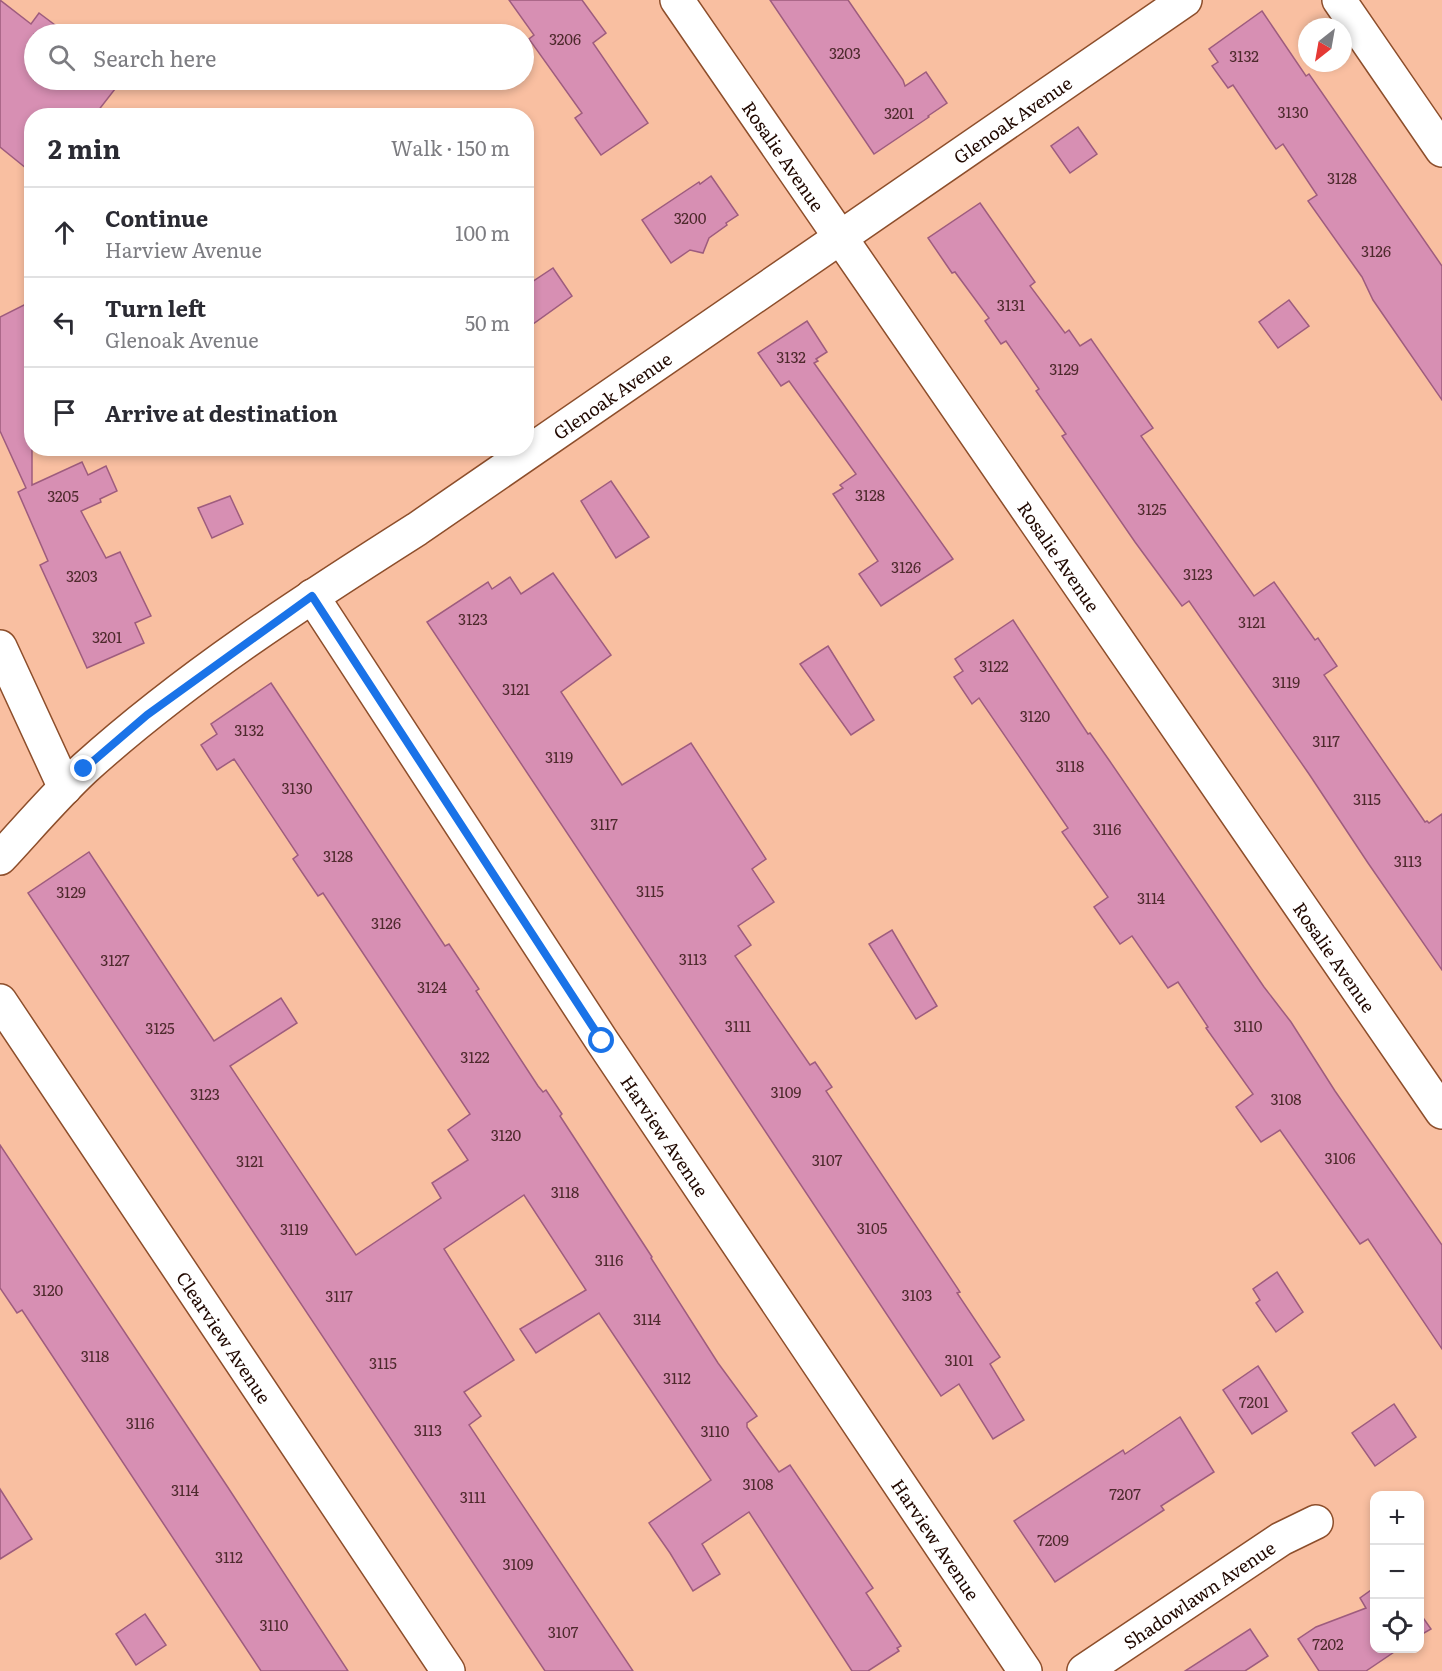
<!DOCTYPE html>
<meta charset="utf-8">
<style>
body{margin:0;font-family:Literata,serif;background:#f7f7f7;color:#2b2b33}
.controls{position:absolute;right:18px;bottom:18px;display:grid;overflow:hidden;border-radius:12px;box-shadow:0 3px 9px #0003}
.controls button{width:54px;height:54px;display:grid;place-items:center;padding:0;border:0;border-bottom:2px solid #e1e1e2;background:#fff;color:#2b2b33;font:30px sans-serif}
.compass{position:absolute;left:1298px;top:18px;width:54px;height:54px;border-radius:50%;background:#fff;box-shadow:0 3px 9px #0003;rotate:211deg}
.stop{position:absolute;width:18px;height:18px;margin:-14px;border:4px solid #1a73e8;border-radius:50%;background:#fff}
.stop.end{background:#1a73e8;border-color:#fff;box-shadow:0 2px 6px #0008}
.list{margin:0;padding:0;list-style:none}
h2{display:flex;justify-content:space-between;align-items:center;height:78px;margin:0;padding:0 24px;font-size:26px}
h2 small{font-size:20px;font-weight:400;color:#7c7c81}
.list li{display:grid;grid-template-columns:39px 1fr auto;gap:18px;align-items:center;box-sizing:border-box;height:90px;padding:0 24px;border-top:2px solid #e1e1e2}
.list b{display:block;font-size:22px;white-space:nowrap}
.list p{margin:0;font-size:20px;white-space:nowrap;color:#7c7c81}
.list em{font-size:20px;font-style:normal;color:#7c7c81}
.icon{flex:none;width:33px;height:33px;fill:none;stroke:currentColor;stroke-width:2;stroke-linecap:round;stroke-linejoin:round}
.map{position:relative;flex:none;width:1442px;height:1671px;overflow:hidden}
.search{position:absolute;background:#fff;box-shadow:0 3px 9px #0003;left:24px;top:24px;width:510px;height:66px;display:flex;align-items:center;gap:15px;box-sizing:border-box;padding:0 21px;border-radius:33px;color:#7c7c81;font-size:22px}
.panel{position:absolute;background:#fff;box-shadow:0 3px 9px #0003;left:24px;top:108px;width:510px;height:348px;border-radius:24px}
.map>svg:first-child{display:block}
</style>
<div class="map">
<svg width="1442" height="1671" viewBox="0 0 1442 1671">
<rect width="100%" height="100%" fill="#f9bfa1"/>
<!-- building -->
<g fill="#d78fb3" stroke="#9e5c7e" stroke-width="1.5">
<path d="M 0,0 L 31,24 L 39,13 L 67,34 L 34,34 L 34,80 L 122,80 L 94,116 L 32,116 L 32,173 L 0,147 Z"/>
<path d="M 509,0 L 582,0 L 606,33 L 593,43 L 648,123 L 601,155 L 575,118 L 582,113 L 529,39 L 534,35 Z"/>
<path d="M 770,0 L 848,0 L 903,80 L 905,86 L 926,72 L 947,103 L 928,116 L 929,117 L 874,154 Z"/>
<path d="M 1262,11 L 1306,76 L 1309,74 L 1442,266 L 1442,400 L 1373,300 L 1362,277 L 1308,201 L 1317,195 L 1283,144 L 1276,149 L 1233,85 L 1228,88 L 1212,66 L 1218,62 L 1209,49 Z"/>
<path d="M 1078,127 L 1097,154 L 1070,173 L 1051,146 Z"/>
<path d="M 711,176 L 738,215 L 726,223 L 727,225 L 709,238 L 703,253 L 690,250 L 671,263 L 642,220 L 699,182 L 700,184 Z"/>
<path d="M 980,203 L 1035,282 L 1030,286 L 1065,333 L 1069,330 L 1080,346 L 1091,339 L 1153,428 L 1141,436 L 1254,596 L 1274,582 L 1315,640 L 1318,638 L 1337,666 L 1324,675 L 1425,822 L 1427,821 L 1429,823 L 1442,814 L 1442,970 L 1368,863 L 1309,774 L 1189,601 L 1182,606 L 1135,542 L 1062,436 L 1066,434 L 1036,391 L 1039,389 L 1006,341 L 1001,344 L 985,321 L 989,318 L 955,272 L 952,273 L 928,238 Z"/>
<path d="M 553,268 L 572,296 L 526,329 L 526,286 Z"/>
<path d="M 1289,300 L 1309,326 L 1278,348 L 1259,322 Z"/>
<path d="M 32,301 L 32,485 L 82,462 L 88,475 L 106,466 L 117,491 L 100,499 L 101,502 L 81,511 L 106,558 L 120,552 L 151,616 L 135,623 L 144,643 L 87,668 L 40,565 L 48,561 L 18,492 L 26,488 L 0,431 L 0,317 Z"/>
<path d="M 807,321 L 827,352 L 816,359 L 818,361 L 814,363 L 953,559 L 881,606 L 859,574 L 878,561 L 833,494 L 843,488 L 840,485 L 856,474 L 789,381 L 781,386 L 758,353 Z"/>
<path d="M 611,481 L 649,537 L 616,558 L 581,501 Z"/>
<path d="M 230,496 L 243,524 L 212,538 L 198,508 Z"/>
<path d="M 553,573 L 611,655 L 561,692 L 622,785 L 691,743 L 766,859 L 752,869 L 774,902 L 738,926 L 751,945 L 735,956 L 810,1065 L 815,1062 L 832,1087 L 826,1091 L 960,1292 L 957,1293 L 1000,1357 L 990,1364 L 1024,1420 L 993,1439 L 959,1384 L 941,1396 L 427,622 L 488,582 L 492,589 L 510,577 L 521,594 Z"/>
<path d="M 1013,620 L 1088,734 L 1090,733 L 1109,760 L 1264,987 L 1291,1022 L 1335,1091 L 1442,1245 L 1442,1349 L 1368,1239 L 1360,1244 L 1280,1130 L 1261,1142 L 1236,1107 L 1253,1094 L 1206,1028 L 1208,1027 L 1178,982 L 1168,988 L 1132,936 L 1120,944 L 1094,907 L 1108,897 L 1062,832 L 1068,828 L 979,698 L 972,704 L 954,677 L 963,671 L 955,659 Z"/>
<path d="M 828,646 L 874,720 L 851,735 L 800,664 Z"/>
<path d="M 271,683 L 445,946 L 449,944 L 479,989 L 476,991 L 538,1086 L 543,1092 L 546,1090 L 562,1114 L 560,1116 L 652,1257 L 651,1258 L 718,1363 L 757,1416 L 747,1423 L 747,1427 L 779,1472 L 790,1465 L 873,1588 L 866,1593 L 901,1646 L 897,1648 L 899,1651 L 868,1671 L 852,1671 L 749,1512 L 702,1544 L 720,1574 L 693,1591 L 670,1553 L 649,1523 L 711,1480 L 599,1313 L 536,1353 L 520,1329 L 586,1290 L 524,1195 L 444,1249 L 514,1360 L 464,1392 L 481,1416 L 469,1425 L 633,1671 L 545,1671 L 28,893 L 89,852 L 214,1041 L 281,998 L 297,1023 L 230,1066 L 356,1255 L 441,1198 L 432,1183 L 468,1160 L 448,1130 L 470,1114 L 323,893 L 318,896 L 293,859 L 298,855 L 234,759 L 217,770 L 201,745 L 217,734 L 211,724 Z"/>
<path d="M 892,930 L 937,1006 L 916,1019 L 869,944 Z"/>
<path d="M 0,1145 L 227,1486 L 348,1671 L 261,1671 L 22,1310 L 17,1313 L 0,1288 Z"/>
<path d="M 1277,1272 L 1303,1312 L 1276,1332 L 1256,1303 L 1260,1300 L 1253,1289 Z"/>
<path d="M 1258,1366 L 1287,1411 L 1252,1434 L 1223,1390 Z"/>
<path d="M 1394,1404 L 1416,1437 L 1375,1466 L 1352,1433 Z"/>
<path d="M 1180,1417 L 1214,1472 L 1161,1506 L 1164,1510 L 1055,1582 L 1014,1521 L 1123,1450 L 1125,1454 Z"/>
<path d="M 0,1489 L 32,1539 L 0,1559 Z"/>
<path d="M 1374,1588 L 1374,1648 L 1400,1648 L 1366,1671 L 1319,1671 L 1298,1639 L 1316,1627 L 1366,1608 L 1360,1598 Z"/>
<path d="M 1419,1612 L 1431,1629 L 1419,1636 Z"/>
<path d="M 145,1614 L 166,1645 L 136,1665 L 116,1634 Z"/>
<path d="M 1250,1629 L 1268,1656 L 1245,1671 L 1185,1671 Z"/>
</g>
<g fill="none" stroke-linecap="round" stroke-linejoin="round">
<defs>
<g id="minor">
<path id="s1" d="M 677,0 L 1442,1112"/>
<path d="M 1339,0 L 1442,150"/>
<path id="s2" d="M 312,596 L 602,1041 L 1025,1671"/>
<path d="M 0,647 L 65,788"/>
<path id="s3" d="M 0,858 C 28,828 55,796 85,768 C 186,677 302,602 417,529 L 1185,0"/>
<path id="s4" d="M 0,1001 L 448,1671"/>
<path id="s5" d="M 1084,1671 L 1281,1539 L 1316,1522"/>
</g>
</defs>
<!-- minor casing -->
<use href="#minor" stroke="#8d4e2b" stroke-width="36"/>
<!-- minor -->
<use href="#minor" stroke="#fff" stroke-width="33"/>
</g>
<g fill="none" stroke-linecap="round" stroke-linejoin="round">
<!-- route -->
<path stroke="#1a73e8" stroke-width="8" d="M 84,769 L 147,715 L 312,596 L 602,1041"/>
</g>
<g text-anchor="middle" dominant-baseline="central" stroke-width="6" stroke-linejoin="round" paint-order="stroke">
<!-- number labels -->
<g font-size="15" fill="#4e2a2d">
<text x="565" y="38">3206</text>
<text x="845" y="52">3203</text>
<text x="1244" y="55">3132</text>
<text x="1293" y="111">3130</text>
<text x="899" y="112">3201</text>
<text x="1342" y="177">3128</text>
<text x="690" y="217">3200</text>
<text x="1376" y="250">3126</text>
<text x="1011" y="304">3131</text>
<text x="791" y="356">3132</text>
<text x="1064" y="368">3129</text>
<text x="870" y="494">3128</text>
<text x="63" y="495">3205</text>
<text x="1152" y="508">3125</text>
<text x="906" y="566">3126</text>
<text x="1198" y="573">3123</text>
<text x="82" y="575">3203</text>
<text x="473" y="618">3123</text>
<text x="1252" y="621">3121</text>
<text x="107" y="636">3201</text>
<text x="994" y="665">3122</text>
<text x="1286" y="681">3119</text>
<text x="516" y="688">3121</text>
<text x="1035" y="715">3120</text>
<text x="249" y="729">3132</text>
<text x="1326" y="740">3117</text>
<text x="559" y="756">3119</text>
<text x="1070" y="765">3118</text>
<text x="297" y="787">3130</text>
<text x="1367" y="798">3115</text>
<text x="604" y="823">3117</text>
<text x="1107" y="828">3116</text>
<text x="338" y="855">3128</text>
<text x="1408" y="860">3113</text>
<text x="650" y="890">3115</text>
<text x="71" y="891">3129</text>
<text x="1151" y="897">3114</text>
<text x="386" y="922">3126</text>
<text x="693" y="958">3113</text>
<text x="115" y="959">3127</text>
<text x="432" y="986">3124</text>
<text x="738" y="1025">3111</text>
<text x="1248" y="1025">3110</text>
<text x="160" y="1027">3125</text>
<text x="475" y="1056">3122</text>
<text x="786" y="1091">3109</text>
<text x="205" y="1093">3123</text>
<text x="1286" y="1098">3108</text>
<text x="506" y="1134">3120</text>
<text x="1340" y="1157">3106</text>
<text x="827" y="1159">3107</text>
<text x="250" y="1160">3121</text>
<text x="565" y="1191">3118</text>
<text x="872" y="1227">3105</text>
<text x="294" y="1228">3119</text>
<text x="609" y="1259">3116</text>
<text x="48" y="1289">3120</text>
<text x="917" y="1294">3103</text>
<text x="339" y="1295">3117</text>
<text x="647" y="1318">3114</text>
<text x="95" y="1355">3118</text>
<text x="959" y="1359">3101</text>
<text x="383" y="1362">3115</text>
<text x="677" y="1377">3112</text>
<text x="1254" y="1401">7201</text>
<text x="140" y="1422">3116</text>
<text x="428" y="1429">3113</text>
<text x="715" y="1430">3110</text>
<text x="758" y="1483">3108</text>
<text x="185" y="1489">3114</text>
<text x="1125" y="1493">7207</text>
<text x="473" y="1496">3111</text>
<text x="1053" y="1539">7209</text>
<text x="229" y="1556">3112</text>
<text x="518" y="1563">3109</text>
<text x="274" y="1624">3110</text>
<text x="563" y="1631">3107</text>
<text x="1328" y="1643">7202</text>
</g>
<!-- street labels -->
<g font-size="18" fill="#200800" stroke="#fcd0ba">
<text stroke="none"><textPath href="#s3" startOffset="1256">Glenoak Avenue</textPath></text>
<text stroke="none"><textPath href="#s1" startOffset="189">Rosalie Avenue</textPath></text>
<text stroke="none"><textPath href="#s3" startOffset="770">Glenoak Avenue</textPath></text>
<text stroke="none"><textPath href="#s1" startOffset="675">Rosalie Avenue</textPath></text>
<text stroke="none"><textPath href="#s1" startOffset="1161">Rosalie Avenue</textPath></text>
<text stroke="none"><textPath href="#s2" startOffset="645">Harview Avenue</textPath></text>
<text stroke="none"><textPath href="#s4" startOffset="404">Clearview Avenue</textPath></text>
<text stroke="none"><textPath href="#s2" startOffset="1131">Harview Avenue</textPath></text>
<text stroke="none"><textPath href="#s5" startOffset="138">Shadowlawn Avenue</textPath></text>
</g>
</g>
</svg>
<div class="controls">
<button>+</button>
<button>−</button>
<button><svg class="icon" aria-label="locate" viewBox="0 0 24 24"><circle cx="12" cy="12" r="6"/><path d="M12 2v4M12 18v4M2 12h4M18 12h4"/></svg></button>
</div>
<svg class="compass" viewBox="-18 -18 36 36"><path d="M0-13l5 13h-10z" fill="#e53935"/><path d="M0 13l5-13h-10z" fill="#7c7c81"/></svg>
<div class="stop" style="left:602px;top:1041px"></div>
<div class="stop end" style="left:84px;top:769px"></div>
<div class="search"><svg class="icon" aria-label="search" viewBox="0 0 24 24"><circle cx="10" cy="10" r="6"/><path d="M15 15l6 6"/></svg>Search here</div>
<section class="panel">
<h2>2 min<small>Walk · 150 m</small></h2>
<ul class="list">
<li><svg class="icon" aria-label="ahead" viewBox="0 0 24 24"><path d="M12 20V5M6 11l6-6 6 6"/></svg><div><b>Continue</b><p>Harview Avenue</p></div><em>100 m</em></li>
<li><svg class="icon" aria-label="left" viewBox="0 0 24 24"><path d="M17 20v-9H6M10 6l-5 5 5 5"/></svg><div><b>Turn left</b><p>Glenoak Avenue</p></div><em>50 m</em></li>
<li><svg class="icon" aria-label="arrive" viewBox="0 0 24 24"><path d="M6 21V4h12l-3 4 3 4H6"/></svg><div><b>Arrive at destination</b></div></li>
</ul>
</section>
</div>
